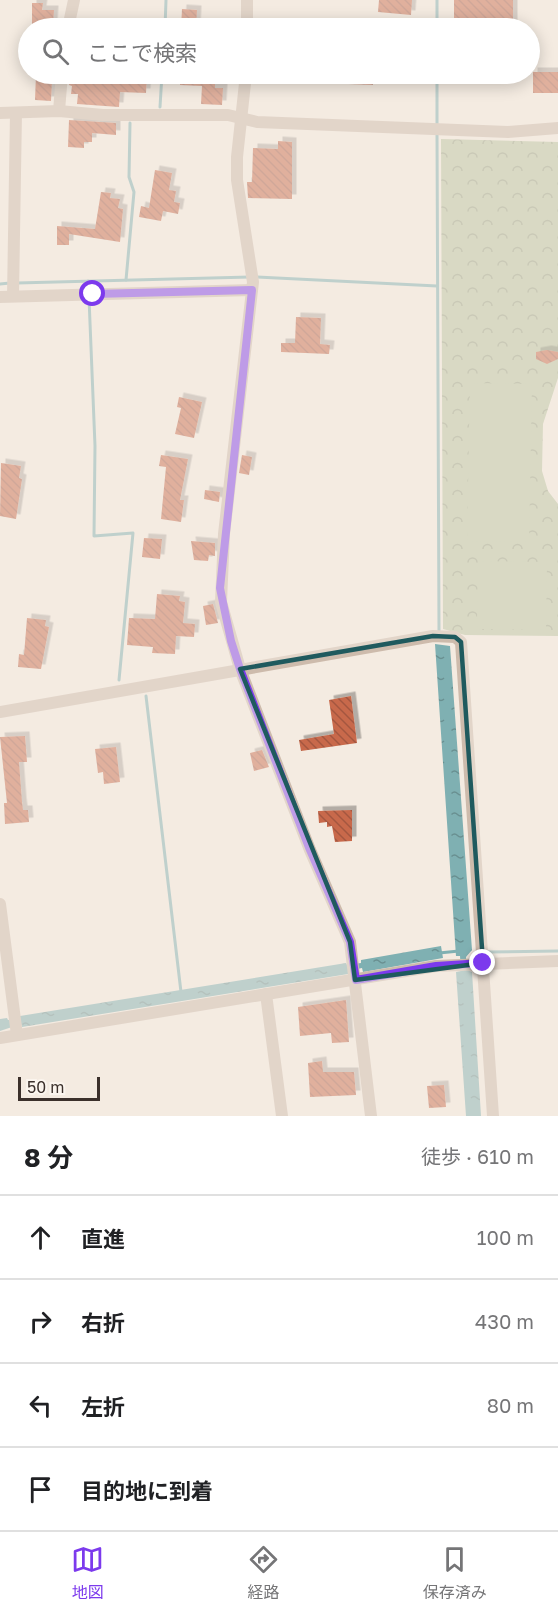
<!DOCTYPE html>
<html lang="ja">
<meta charset="utf-8">
<style>
body{margin:0;font-family:"Golos Text","Noto Sans JP",sans-serif;background:#f2f2f2;color:#202124}
.scale{position:absolute;left:18px;bottom:15px;width:82px;box-sizing:border-box;padding-left:6px;border:3px solid #3b302b;border-top:0;font-size:16px;line-height:21px;white-space:nowrap;color:#3b302b;-webkit-text-stroke:4px #fbf5ee;paint-order:stroke}
.stop{position:absolute;width:18px;height:18px;margin:-14px;border:4px solid #7c3aed;border-radius:50%;background:#fff}
.stop.end{background:#7c3aed;border-color:#fff;box-shadow:0 2px 6px #0008}
.list{margin:0;padding:0;list-style:none}
h2{display:flex;justify-content:space-between;align-items:center;height:78px;margin:0;padding:0 24px;font-size:26px}
h2 small{font-size:20px;font-weight:400;color:#757577}
.list li{display:grid;grid-template-columns:39px 1fr auto;gap:18px;align-items:center;box-sizing:border-box;height:84px;padding:0 24px;border-top:2px solid #e0e0e0}
.list b{display:block;font-size:22px;white-space:nowrap}
.list em{font-size:20px;font-style:normal;color:#757577}
.icon{flex:none;width:33px;height:33px;fill:none;stroke:currentColor;stroke-width:2;stroke-linecap:round;stroke-linejoin:round}
.map{position:relative;flex:none;width:558px;height:1116px;overflow:hidden}
.search{position:absolute;background:#fff;box-shadow:0 3px 15px #0003;left:18px;right:18px;top:18px;height:66px;display:flex;align-items:center;gap:15px;box-sizing:border-box;padding:0 21px;border-radius:33px;color:#757577;font-size:22px}
.sheet{height:414px;background:#fff}
nav{display:flex;justify-content:space-around;align-items:center;box-sizing:border-box;height:84px;border-top:2px solid #e0e0e0;background:#fff;font-size:16px;color:#757577}
nav a{display:grid;justify-items:center;gap:3px}
nav .on{color:#7c3aed}
.map>svg:first-child{display:block}
</style>
<div class="map">
<svg width="558" height="1116" viewBox="0 0 558 1116">
<defs>
<pattern id="park-crowns" width="20" height="18" patternUnits="userSpaceOnUse" patternTransform="scale(1.5)"><rect width="20" height="18" fill="#b8c4a0"/><path d="M2 6a3 3 0 1 1 6 0M12 15a3 3 0 1 1 6 0" fill="none" stroke="#97a083"/></pattern>
<pattern id="water-ripples" width="26" height="14" patternUnits="userSpaceOnUse" patternTransform="scale(1.5)"><rect width="26" height="14" fill="#7fb0b2"/><path d="M2 4q2-2 4 0t4 0M15 11q2-2 4 0t4 0" fill="none" stroke="#699091"/></pattern>
<pattern id="building-back-hatch" width="6" height="6" patternUnits="userSpaceOnUse" patternTransform="scale(1.5)"><rect width="6" height="6" fill="#c8694b"/><path d="M-1 5l2 2M0 0l6 6M5-1l2 2" fill="none" stroke="#a4573f"/></pattern>
<filter id="shadow"><feDropShadow dx="4.5" dy="-4.5" stdDeviation="0" flood-color="#0004"/></filter>
</defs>
<rect width="100%" height="100%" fill="#f4ebe1"/>
<!-- park -->
<path fill="url(#park-crowns)" d="M 441,139 L 558,142 L 558,378 L 543,424 L 542,471 L 548,491 L 558,504 L 558,636 L 465,635 L 443,629 Z"/>
<!-- garden -->
<g fill="#b8c4a0">
<path d="M 470,383 L 532,384 L 529,542 L 467,541 Z"/>
<path d="M 478,561 L 547,562 L 546,630 L 477,629 Z"/>
</g>
<!-- water -->
<g fill="url(#water-ripples)">
<path d="M 435,644 L 450,646 L 472,950 L 466,957 L 467,970 L 472,972 L 481,1116 L 466,1116 L 456,972 L 461,971 L 460,956 L 456,956 Z"/>
<path d="M 441,946 L 443,958 L 363,972 L 362,968 L 348,971 L 348,974 L 22,1027 L 21,1024 L 0,1031 L 0,1019 L 7,1018 L 8,1020 L 20,1018 L 20,1016 L 346,963 L 347,965 L 361,963 L 361,960 Z"/>
</g>
<g fill="none" stroke-linecap="round" stroke-linejoin="round">
<!-- stream -->
<g stroke="#7fb0b2" stroke-width="3">
<path d="M 165,28 L 166,0"/>
<path d="M 437,28 L 437,0"/>
<path d="M 160,107 L 162,74"/>
<path d="M 437,126 L 437,74"/>
<path d="M 437,132 L 439,633"/>
<path d="M 257,277 L 437,286"/>
<path d="M 126,280 L 134,192 L 129,177 L 130,123"/>
<path d="M 88,281 L 88,291"/>
<path d="M 17,283 L 250,277"/>
<path d="M 0,284 L 10,283"/>
<path d="M 89,298 L 95,446 L 94,536 L 133,533 L 119,680"/>
<path d="M 146,696 L 181,992"/>
<path d="M 487,952 L 558,951"/>
<path d="M 439,953 L 459,951"/>
</g>
</g>
<!-- building -->
<g fill="url(#building-back-hatch)" filter="url(#shadow)">
<path d="M 379,0 L 412,0 L 411,15 L 378,12 Z"/>
<path d="M 454,0 L 513,0 L 513,28 L 454,27 Z"/>
<path d="M 32,3 L 43,3 L 42,10 L 54,10 L 53,25 L 32,24 Z"/>
<path d="M 182,9 L 197,10 L 196,28 L 181,28 Z"/>
<rect x="533" y="72" width="25" height="21"/>
<path d="M 36,74 L 45,74 L 45,79 L 52,80 L 51,101 L 35,100 Z"/>
<path d="M 70,74 L 88,74 L 88,80 L 105,80 L 105,74 L 147,74 L 146,93 L 120,92 L 119,107 L 77,104 L 78,94 L 71,94 L 72,86 L 69,85 Z"/>
<path d="M 180,74 L 215,74 L 215,88 L 223,88 L 222,105 L 201,104 L 202,86 L 180,85 Z"/>
<path d="M 348,74 L 373,74 L 373,85 L 348,84 Z"/>
<path d="M 69,120 L 116,123 L 116,135 L 92,133 L 92,142 L 84,142 L 84,148 L 68,147 Z"/>
<path d="M 278,141 L 292,142 L 292,199 L 248,198 L 247,182 L 252,182 L 253,148 L 278,149 Z"/>
<path d="M 155,170 L 172,173 L 169,190 L 176,191 L 174,202 L 180,203 L 178,214 L 163,211 L 161,221 L 139,217 L 141,206 L 149,208 Z"/>
<path d="M 101,192 L 111,193 L 110,198 L 120,199 L 118,208 L 123,209 L 120,242 L 69,234 L 69,245 L 57,245 L 57,226 L 95,229 Z"/>
<path d="M 296,317 L 321,318 L 320,344 L 330,345 L 329,354 L 281,352 L 281,343 L 295,343 Z"/>
<path d="M 547,350 L 558,352 L 558,359 L 547,364 L 536,359 L 536,352 Z"/>
<path d="M 179,397 L 202,402 L 194,438 L 175,434 L 181,408 L 177,407 Z"/>
<path d="M 161,455 L 188,459 L 180,500 L 184,500 L 181,522 L 161,519 L 166,467 L 159,466 Z"/>
<path d="M 242,455 L 252,457 L 249,475 L 239,473 Z"/>
<path d="M 1,463 L 21,466 L 19,478 L 22,479 L 16,519 L 0,516 Z"/>
<path d="M 205,490 L 220,492 L 219,502 L 204,499 Z"/>
<path d="M 144,538 L 162,539 L 160,559 L 142,557 Z"/>
<path d="M 191,541 L 215,543 L 215,556 L 209,555 L 208,561 L 194,560 Z"/>
<path d="M 157,594 L 180,596 L 179,601 L 185,602 L 183,623 L 195,624 L 194,637 L 176,636 L 175,654 L 152,653 L 153,647 L 127,645 L 129,618 L 155,619 Z"/>
<path d="M 213,604 L 218,623 L 206,625 L 203,606 Z"/>
<path d="M 27,618 L 46,620 L 45,626 L 49,627 L 41,669 L 18,667 L 19,654 L 24,655 Z"/>
<path d="M 351,696 L 357,743 L 301,751 L 299,740 L 334,734 L 329,700 Z"/>
<path d="M 25,736 L 27,762 L 19,762 L 22,802 L 23,810 L 28,810 L 29,822 L 5,824 L 4,803 L 7,803 L 0,737 Z"/>
<path d="M 116,747 L 120,782 L 104,784 L 103,772 L 98,773 L 95,749 Z"/>
<path d="M 262,750 L 269,767 L 254,771 L 250,753 Z"/>
<path d="M 352,810 L 352,841 L 335,842 L 332,826 L 327,827 L 327,822 L 319,823 L 318,811 Z"/>
<path d="M 346,1000 L 349,1042 L 332,1043 L 331,1033 L 300,1036 L 298,1007 Z"/>
<path d="M 322,1061 L 323,1072 L 354,1072 L 356,1095 L 310,1097 L 308,1063 Z"/>
<path d="M 444,1085 L 446,1107 L 429,1108 L 427,1086 Z"/>
</g>
<g fill="none" stroke-linecap="round" stroke-linejoin="round">
<!-- minor -->
<g stroke="#cdbbac" stroke-width="12">
<path d="M 68,28 L 74,0"/>
<path d="M 247,28 L 247,0"/>
<path d="M 246,74 L 237,157 L 237,180 L 253,282 L 224,534 L 221,602 L 240,669 L 310,850 L 350,942 L 371,1116"/>
<path d="M 59,111 L 62,74"/>
<path d="M 0,113 L 59,111 L 103,115 L 228,115 L 257,122 L 508,132 L 558,128"/>
<path d="M 13,296 L 16,113"/>
<path d="M 0,297 L 252,290"/>
<path d="M 0,712 L 433,636 L 455,637 L 461,642 L 493,1116"/>
<path d="M 0,904 L 17,1035"/>
<path d="M 266,994 L 282,1116"/>
<path d="M 0,1038 L 436,966 L 558,961"/>
</g>
</g>
<g fill="none" stroke-linecap="round" stroke-linejoin="round">
<!-- route -->
<path stroke="#7c3aed" stroke-width="8" d="M 93,294 L 252,290 L 220,588 L 231,641 L 240,669 L 310,850 L 350,942 L 356,980 L 436,966 L 483,963"/>
</g>
<!-- marked area -->
<path d="M0 0H558V1116H0ZM 433,636 L 455,637 L 461,642 L 483,963 L 355,980 L 350,942 L 240,669 Z" fill="#f4ebe1" fill-opacity=".55" fill-rule="evenodd"/>
<path fill="none" stroke="#1f5a5e" stroke-width="4.5" stroke-linejoin="round" d="M 433,636 L 455,637 L 461,642 L 483,963 L 355,980 L 350,942 L 240,669 Z"/>
</svg>
<div class="scale">50 m</div>
<div class="stop" style="left:93px;top:294px"></div>
<div class="stop end" style="left:483px;top:963px"></div>
<div class="search"><svg class="icon" aria-label="search" viewBox="0 0 24 24"><circle cx="10" cy="10" r="6"/><path d="M15 15l6 6"/></svg>ここで検索</div>
</div>
<section class="sheet">
<h2>8 分<small>徒歩 · 610 m</small></h2>
<ul class="list">
<li><svg class="icon" aria-label="ahead" viewBox="0 0 24 24"><path d="M12 20V5M6 11l6-6 6 6"/></svg><div><b>直進</b></div><em>100 m</em></li>
<li><svg class="icon" aria-label="right" viewBox="0 0 24 24"><path d="M7 20v-9h11M14 6l5 5-5 5"/></svg><div><b>右折</b></div><em>430 m</em></li>
<li><svg class="icon" aria-label="left" viewBox="0 0 24 24"><path d="M17 20v-9H6M10 6l-5 5 5 5"/></svg><div><b>左折</b></div><em>80 m</em></li>
<li><svg class="icon" aria-label="arrive" viewBox="0 0 24 24"><path d="M6 21V4h12l-3 4 3 4H6"/></svg><div><b>目的地に到着</b></div></li>
</ul>
</section>
<nav>
<a class="on"><svg class="icon" aria-label="map" viewBox="0 0 24 24"><path d="M3 6l6-2 6 2 6-2v14l-6 2-6-2-6 2zM9 4v14M15 6v14"/></svg>地図</a>
<a><svg class="icon" aria-label="directions" viewBox="0 0 24 24"><path d="M12 3l9 9-9 9-9-9zM9 14v-3h6M13 9l2 2-2 2"/></svg>経路</a>
<a><svg class="icon" aria-label="saved" viewBox="0 0 24 24"><path d="M7 4h10v16l-5-4-5 4z"/></svg>保存済み</a>
</nav>
